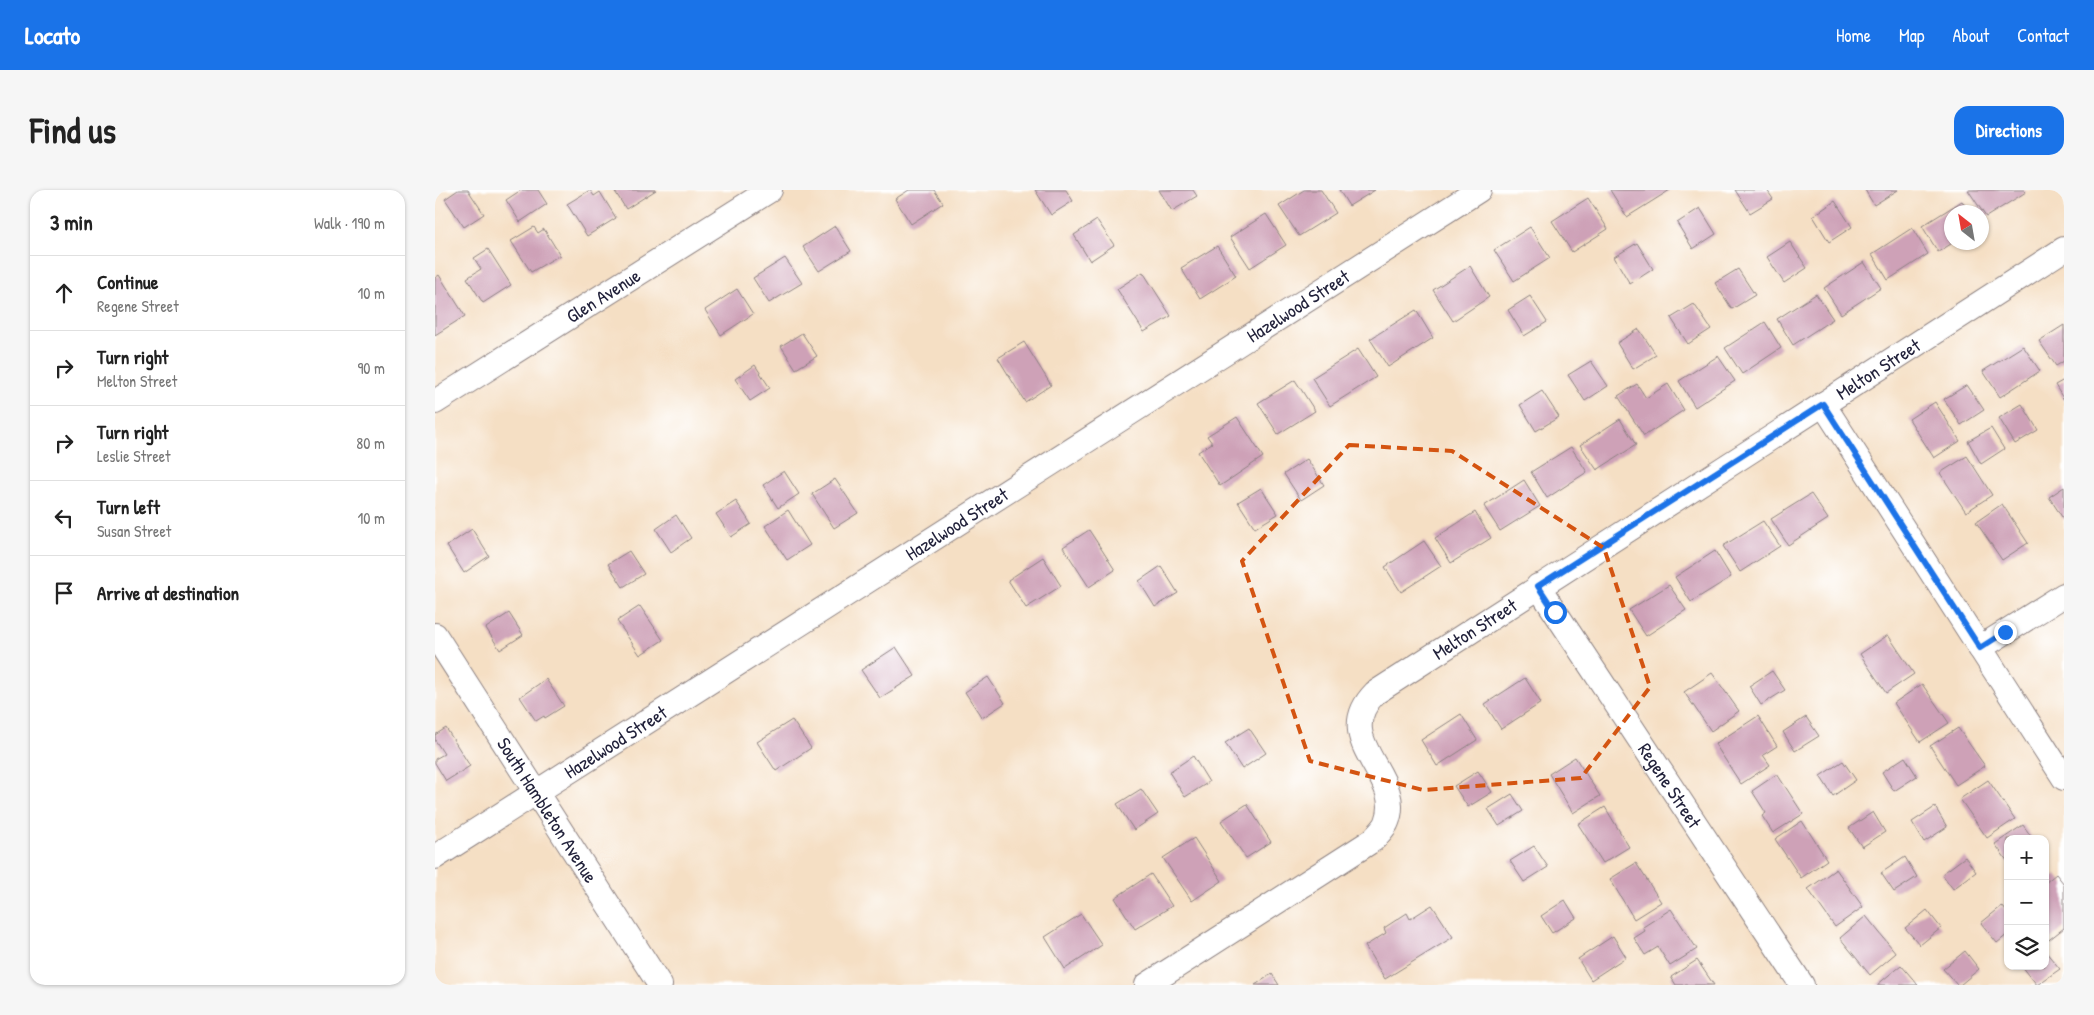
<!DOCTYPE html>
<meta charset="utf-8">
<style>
body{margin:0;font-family:"Patrick Hand",sans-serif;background:#f6f6f6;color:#222}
.controls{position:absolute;right:15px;bottom:15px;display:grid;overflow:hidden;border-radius:10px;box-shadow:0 1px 4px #0004}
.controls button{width:45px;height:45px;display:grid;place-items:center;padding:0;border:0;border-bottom:1px solid #e0e0e0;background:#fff;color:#222;font:25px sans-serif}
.compass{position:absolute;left:1509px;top:15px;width:45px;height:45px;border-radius:50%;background:#fff;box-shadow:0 1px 4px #0004;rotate:329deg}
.stop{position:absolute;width:15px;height:15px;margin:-11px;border:4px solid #1a73e8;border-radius:50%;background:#fff}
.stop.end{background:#1a73e8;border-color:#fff;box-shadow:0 1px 5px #0008}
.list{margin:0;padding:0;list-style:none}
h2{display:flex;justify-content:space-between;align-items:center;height:65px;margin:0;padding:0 20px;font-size:21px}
h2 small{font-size:16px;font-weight:400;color:#767676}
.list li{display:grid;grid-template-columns:32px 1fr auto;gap:15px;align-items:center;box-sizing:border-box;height:75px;padding:0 20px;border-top:1px solid #e0e0e0}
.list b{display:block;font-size:19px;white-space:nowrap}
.list p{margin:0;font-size:16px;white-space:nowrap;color:#767676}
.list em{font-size:16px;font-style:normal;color:#767676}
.icon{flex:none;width:28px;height:28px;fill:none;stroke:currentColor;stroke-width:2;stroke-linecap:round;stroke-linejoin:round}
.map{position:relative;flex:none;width:1629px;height:795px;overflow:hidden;border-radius:15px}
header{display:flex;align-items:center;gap:30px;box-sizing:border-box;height:70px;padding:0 25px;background:#1a73e8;color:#fff}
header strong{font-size:24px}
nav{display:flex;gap:28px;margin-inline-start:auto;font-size:18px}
.intro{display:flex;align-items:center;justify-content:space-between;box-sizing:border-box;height:120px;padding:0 30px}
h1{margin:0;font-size:35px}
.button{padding:12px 22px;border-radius:15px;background:#1a73e8;color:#fff;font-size:18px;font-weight:700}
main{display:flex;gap:30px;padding:0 30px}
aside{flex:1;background:#fff;border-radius:15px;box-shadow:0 1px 4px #0004}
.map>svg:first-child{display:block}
</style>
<header>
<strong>Locato</strong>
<nav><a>Home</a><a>Map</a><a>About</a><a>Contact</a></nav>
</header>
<div class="intro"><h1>Find us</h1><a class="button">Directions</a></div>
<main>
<aside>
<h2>3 min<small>Walk · 190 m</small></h2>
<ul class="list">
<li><svg class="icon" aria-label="ahead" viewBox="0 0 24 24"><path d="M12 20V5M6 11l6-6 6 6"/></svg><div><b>Continue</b><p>Regene Street</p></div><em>10 m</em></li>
<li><svg class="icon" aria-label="right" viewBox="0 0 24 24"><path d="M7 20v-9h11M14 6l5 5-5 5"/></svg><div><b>Turn right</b><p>Melton Street</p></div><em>90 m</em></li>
<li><svg class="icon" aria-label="right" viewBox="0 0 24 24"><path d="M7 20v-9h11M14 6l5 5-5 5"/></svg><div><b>Turn right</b><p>Leslie Street</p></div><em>80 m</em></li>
<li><svg class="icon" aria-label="left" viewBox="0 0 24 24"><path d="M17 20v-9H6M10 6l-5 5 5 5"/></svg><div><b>Turn left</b><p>Susan Street</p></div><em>10 m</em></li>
<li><svg class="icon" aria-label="arrive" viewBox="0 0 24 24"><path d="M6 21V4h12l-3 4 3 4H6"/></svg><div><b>Arrive at destination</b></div></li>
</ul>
</aside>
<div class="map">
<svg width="1629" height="795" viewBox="0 0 1629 795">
<rect width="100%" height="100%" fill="#fff"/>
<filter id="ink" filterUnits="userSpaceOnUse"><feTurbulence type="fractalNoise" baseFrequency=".02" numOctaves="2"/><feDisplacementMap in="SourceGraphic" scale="10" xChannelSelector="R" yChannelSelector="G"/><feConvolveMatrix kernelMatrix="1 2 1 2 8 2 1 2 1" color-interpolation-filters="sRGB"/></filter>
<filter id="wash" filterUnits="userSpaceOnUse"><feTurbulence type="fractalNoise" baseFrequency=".0096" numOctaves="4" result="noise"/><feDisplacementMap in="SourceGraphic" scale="20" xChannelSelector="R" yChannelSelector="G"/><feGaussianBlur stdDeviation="1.12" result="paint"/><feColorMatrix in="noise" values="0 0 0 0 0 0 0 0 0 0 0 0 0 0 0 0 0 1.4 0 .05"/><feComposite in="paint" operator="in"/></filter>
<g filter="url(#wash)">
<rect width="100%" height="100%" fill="#f5dfc4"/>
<g id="blocks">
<!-- building -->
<g fill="#cea1b7">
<path d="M 23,0 L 33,0 L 49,24 L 29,37 L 10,9 Z"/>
<path d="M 86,0 L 103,0 L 112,14 L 85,32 L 71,10 Z"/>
<path d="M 155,0 L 159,6 L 165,2 L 181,28 L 152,46 L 132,14 Z"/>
<path d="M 179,0 L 221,0 L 191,19 Z"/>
<path d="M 474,0 L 499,0 L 508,13 L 476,34 L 460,9 Z"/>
<path d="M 600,0 L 631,0 L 638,11 L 616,25 Z"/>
<path d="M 724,0 L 758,0 L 762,6 L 737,21 Z"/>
<path d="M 869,0 L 886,0 L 901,23 L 864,46 L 844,16 Z"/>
<path d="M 904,0 L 940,0 L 914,16 Z"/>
<path d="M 1175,0 L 1235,0 L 1192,27 Z"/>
<path d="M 1300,0 L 1332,0 L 1338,9 L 1315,23 Z"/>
<path d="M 1430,0 L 1463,0 L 1439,15 Z"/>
<path d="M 1533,0 L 1589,0 L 1591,2 L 1551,27 Z"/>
<path d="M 1153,8 L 1173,39 L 1137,62 L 1117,31 Z"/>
<path d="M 1400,11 L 1417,37 L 1394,52 L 1378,26 Z"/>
<path d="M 1527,11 L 1534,22 L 1516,22 L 1516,54 L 1503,62 L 1487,36 Z"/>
<path d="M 1265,18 L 1281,44 L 1258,59 L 1242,33 Z"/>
<path d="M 831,24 L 851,55 L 815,78 L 795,47 Z"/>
<path d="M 662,30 L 679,55 L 655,71 L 639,45 Z"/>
<path d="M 400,36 L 416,61 L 384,81 L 368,57 Z"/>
<path d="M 99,37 L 103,43 L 109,39 L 125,65 L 96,82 L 76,51 Z"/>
<path d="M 1095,37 L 1115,68 L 1079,91 L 1059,60 Z"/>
<path d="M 1477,38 L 1493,64 L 1453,90 L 1437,64 Z"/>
<path d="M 1355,52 L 1372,78 L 1349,93 L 1332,67 Z"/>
<path d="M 1202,53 L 1218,79 L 1195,94 L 1179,67 Z"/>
<path d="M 782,56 L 801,86 L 765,109 L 746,78 Z"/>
<path d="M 53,59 L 76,95 L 48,113 L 32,88 L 46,79 L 39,68 Z"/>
<path d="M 350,68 L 367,93 L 334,113 L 318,88 Z"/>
<path d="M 1429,72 L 1446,98 L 1406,124 L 1389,98 Z"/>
<path d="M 1035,76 L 1054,107 L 1018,131 L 998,100 Z"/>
<path d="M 1303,79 L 1320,105 L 1297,119 L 1280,93 Z"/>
<path d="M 708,82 L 736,126 L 709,142 L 682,99 Z"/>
<path d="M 4,85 L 30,126 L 0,145 L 0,88 Z"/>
<path d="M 302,99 L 318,124 L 286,145 L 270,120 Z"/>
<path d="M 1381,104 L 1398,129 L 1358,155 L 1342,129 Z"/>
<path d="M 1095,106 L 1112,132 L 1089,146 L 1073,120 Z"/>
<path d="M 1259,114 L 1276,139 L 1253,154 L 1236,128 Z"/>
<path d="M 981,120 L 998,148 L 953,177 L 935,149 Z"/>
<path d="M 1330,132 L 1346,158 L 1307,184 L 1290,158 Z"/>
<path d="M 1629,135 L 1629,171 L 1621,176 L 1604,151 Z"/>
<path d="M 1204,139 L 1221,165 L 1198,179 L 1182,153 Z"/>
<path d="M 367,143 L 382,166 L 361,179 L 346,156 Z"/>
<path d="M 589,152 L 616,195 L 590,212 L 563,168 Z"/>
<path d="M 1588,156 L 1605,181 L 1565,207 L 1548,181 Z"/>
<path d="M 923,159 L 941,187 L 895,216 L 877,188 Z"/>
<path d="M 1283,166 L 1300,191 L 1260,217 L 1244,191 Z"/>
<path d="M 1156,171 L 1173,196 L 1150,211 L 1133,185 Z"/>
<path d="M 320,175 L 335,198 L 315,211 L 300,189 Z"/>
<path d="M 860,190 L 880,221 L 843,244 L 823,213 Z"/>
<path d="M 1629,190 L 1629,210 L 1620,195 Z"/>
<path d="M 1202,194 L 1211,208 L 1233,194 L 1249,220 L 1209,246 L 1183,206 Z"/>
<path d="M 1532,195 L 1549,220 L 1526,235 L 1509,209 Z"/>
<path d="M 1107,201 L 1124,227 L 1101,241 L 1085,215 Z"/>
<path d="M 1500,212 L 1525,251 L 1499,268 L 1474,229 Z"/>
<path d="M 1587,214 L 1603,240 L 1580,254 L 1564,228 Z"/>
<path d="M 802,227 L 828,267 L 785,296 L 763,262 L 777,253 L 772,246 Z"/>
<path d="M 1185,229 L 1201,255 L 1162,280 L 1145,255 Z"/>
<path d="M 1556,238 L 1569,259 L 1546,274 L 1533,251 Z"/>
<path d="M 1136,257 L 1152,282 L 1112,308 L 1096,282 Z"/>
<path d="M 1532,266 L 1557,305 L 1531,322 L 1505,283 Z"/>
<path d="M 872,269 L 889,295 L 866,310 L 849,284 Z"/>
<path d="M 349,281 L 364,304 L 343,318 L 328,295 Z"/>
<path d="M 400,289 L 423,323 L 399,338 L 377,304 Z"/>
<path d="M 1089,290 L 1105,316 L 1065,341 L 1049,316 Z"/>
<path d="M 1629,297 L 1629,330 L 1614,307 Z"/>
<path d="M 826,298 L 843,324 L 820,338 L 803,312 Z"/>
<path d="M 1376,304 L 1393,329 L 1353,355 L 1336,329 Z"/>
<path d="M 301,311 L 316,334 L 296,347 L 281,324 Z"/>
<path d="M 1567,314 L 1593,353 L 1567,370 L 1541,332 Z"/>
<path d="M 353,320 L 375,355 L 352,370 L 330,336 Z"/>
<path d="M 1040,322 L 1056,348 L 1016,373 L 1000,348 Z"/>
<path d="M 241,325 L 256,348 L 236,362 L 221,339 Z"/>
<path d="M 1328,331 L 1345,356 L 1305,382 L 1288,356 Z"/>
<path d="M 37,339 L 54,366 L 29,383 L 12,356 Z"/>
<path d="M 654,340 L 680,380 L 654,397 L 628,357 Z"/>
<path d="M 989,351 L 1006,376 L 966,402 L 950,377 Z"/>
<path d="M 194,361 L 209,384 L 188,397 L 173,374 Z"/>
<path d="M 1280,361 L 1296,387 L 1256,412 L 1240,387 Z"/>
<path d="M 608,367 L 626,396 L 591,418 L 573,390 Z"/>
<path d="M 726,376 L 743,403 L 720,417 L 704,391 Z"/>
<path d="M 1234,395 L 1251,420 L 1211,446 L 1194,420 Z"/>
<path d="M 205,416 L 228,450 L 205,465 L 182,431 Z"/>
<path d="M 74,423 L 88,445 L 65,460 L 51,438 Z"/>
<path d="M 1453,445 L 1479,484 L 1451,503 L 1425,464 Z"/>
<path d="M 461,457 L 480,486 L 445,508 L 426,480 Z"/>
<path d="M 1337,481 L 1350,500 L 1326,515 L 1314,496 Z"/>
<path d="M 1277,483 L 1304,521 L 1276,541 L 1249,502 Z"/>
<path d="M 553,487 L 570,513 L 547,528 L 530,502 Z"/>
<path d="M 1090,488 L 1106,513 L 1066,539 L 1050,514 Z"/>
<path d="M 111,489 L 129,516 L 110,528 L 109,526 L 101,531 L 85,507 Z"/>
<path d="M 1487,494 L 1514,533 L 1485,552 L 1459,513 Z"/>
<path d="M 1026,524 L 1042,550 L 1002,576 L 986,550 Z"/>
<path d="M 1323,526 L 1342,556 L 1328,565 L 1335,575 L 1306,594 L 1280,554 Z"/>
<path d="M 1371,527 L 1384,546 L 1360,561 L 1348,542 Z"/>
<path d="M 357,530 L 376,558 L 341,581 L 322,552 Z"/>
<path d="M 11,538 L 35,576 L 11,591 L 0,573 L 0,569 L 9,564 L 0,550 L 0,545 Z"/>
<path d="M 814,538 L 831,563 L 807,579 L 790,553 Z"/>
<path d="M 1523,538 L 1550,576 L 1521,595 L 1495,556 Z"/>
<path d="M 758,566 L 774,592 L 750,607 L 734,582 Z"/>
<path d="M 1140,567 L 1165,606 L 1138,623 L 1114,584 Z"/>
<path d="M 1470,567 L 1482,586 L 1459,601 L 1447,582 Z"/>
<path d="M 1408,571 L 1421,590 L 1398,606 L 1385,586 Z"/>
<path d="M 1043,581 L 1057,602 L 1033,617 L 1019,596 Z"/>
<path d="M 1342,584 L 1368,624 L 1338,643 L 1327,626 L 1331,623 L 1317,601 Z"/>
<path d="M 1553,590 L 1580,629 L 1552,648 L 1525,609 Z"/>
<path d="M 706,599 L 723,624 L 699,640 L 682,614 Z"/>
<path d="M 1077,604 L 1088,621 L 1064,636 L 1053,619 Z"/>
<path d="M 812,614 L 836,652 L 811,668 L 786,631 Z"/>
<path d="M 1170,617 L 1194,657 L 1168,673 L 1143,634 Z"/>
<path d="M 1500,617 L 1512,637 L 1489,652 L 1477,632 Z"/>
<path d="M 1438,622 L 1450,642 L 1427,657 L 1414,638 Z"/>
<path d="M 1367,631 L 1392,670 L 1366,688 L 1340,649 Z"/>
<path d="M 1588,635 L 1598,649 L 1573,649 L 1573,672 L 1560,654 Z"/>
<path d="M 759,648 L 787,691 L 757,711 L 728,668 Z"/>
<path d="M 1099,656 L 1113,677 L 1089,692 L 1075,671 Z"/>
<path d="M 1470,667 L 1482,687 L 1459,702 L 1446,683 Z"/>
<path d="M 1530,667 L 1541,682 L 1518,699 L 1507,684 Z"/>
<path d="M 1201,673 L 1226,712 L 1199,729 L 1175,689 Z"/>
<path d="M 1401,679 L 1428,717 L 1400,737 L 1373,699 Z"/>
<path d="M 716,684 L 737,716 L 700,739 L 680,708 Z"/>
<path d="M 1621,684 L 1629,694 L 1629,738 L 1610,753 L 1610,693 Z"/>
<path d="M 1130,710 L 1141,728 L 1117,743 L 1106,726 Z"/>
<path d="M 997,715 L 1018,747 L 950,789 L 930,756 L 951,743 L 949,738 L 972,723 L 975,729 Z"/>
<path d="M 1567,716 L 1573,723 L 1573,744 L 1562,753 L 1546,733 Z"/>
<path d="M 1236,719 L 1262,759 L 1235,776 L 1223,757 L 1210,765 L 1199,748 L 1210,741 L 1208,737 Z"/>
<path d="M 1492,720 L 1506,738 L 1485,755 L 1470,738 Z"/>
<path d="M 646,724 L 667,755 L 630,779 L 610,747 Z"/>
<path d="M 1431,726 L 1461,763 L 1435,785 L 1405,748 Z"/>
<path d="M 1178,746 L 1191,767 L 1156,790 L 1143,769 Z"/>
<path d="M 1530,761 L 1544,779 L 1525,795 L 1522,795 L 1508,779 Z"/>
<path d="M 1610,761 L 1625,779 L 1602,795 L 1587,776 L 1610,776 Z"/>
<path d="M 1262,770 L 1279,795 L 1241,795 L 1236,787 Z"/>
<path d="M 1466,775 L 1483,795 L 1442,795 Z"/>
<path d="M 837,784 L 844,795 L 820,795 Z"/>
</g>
</g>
</g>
<g filter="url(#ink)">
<use href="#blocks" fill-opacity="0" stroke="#8c8080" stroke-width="1"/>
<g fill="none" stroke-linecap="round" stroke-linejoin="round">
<defs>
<g id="minor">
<path id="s1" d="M 0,212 L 335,0"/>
<path d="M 1388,214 L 1629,588"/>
<path id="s2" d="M 1103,396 L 1367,795"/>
<path id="s3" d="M 0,445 L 225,795"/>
<path d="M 1545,458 L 1629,405"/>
<path id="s4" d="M 0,667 L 1044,0"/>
<path id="s5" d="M 712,795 L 938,650 C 942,645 950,638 952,632 C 971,585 893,551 940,503 L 1629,59"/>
</g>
</defs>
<!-- minor casing -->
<use href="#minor" stroke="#8c8080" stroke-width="26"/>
<!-- minor -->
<use href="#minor" stroke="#fff" stroke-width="24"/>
</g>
</g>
<g fill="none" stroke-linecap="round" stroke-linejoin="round" filter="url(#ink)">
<!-- route -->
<path stroke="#1a73e8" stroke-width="6" d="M 1120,422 L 1103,396 L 1388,214 L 1545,458 L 1570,442"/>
</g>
<!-- marked area -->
<path fill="none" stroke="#d45411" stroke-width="4" stroke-dasharray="10 6" stroke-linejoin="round" d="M 914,255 L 1017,261 L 1169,358 L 1215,497 L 1146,588 L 988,600 L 875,571 L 807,371 Z"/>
<g text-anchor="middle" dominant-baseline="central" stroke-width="4" stroke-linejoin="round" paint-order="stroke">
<!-- street labels -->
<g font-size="19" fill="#22223b" stroke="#fff">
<text stroke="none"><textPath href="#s1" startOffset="199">Glen Avenue</textPath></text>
<text stroke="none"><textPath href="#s4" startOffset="1024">Hazelwood Street</textPath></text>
<text stroke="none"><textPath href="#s5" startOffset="1030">Melton Street</textPath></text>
<text stroke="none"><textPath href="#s4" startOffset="619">Hazelwood Street</textPath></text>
<text stroke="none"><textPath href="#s5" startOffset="550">Melton Street</textPath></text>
<text stroke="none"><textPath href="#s4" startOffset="214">Hazelwood Street</textPath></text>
<text stroke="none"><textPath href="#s2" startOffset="239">Regene Street</textPath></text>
<text stroke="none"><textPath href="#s3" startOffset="208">South Hambleton Avenue</textPath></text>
</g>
</g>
</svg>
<div class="controls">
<button>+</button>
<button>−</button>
<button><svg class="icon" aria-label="layers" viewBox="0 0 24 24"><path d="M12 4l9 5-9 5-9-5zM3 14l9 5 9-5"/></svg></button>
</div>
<svg class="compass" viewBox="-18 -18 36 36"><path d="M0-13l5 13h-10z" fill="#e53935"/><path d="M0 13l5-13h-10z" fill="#767676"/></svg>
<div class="stop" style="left:1120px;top:422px"></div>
<div class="stop end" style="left:1570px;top:442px"></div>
</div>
</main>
